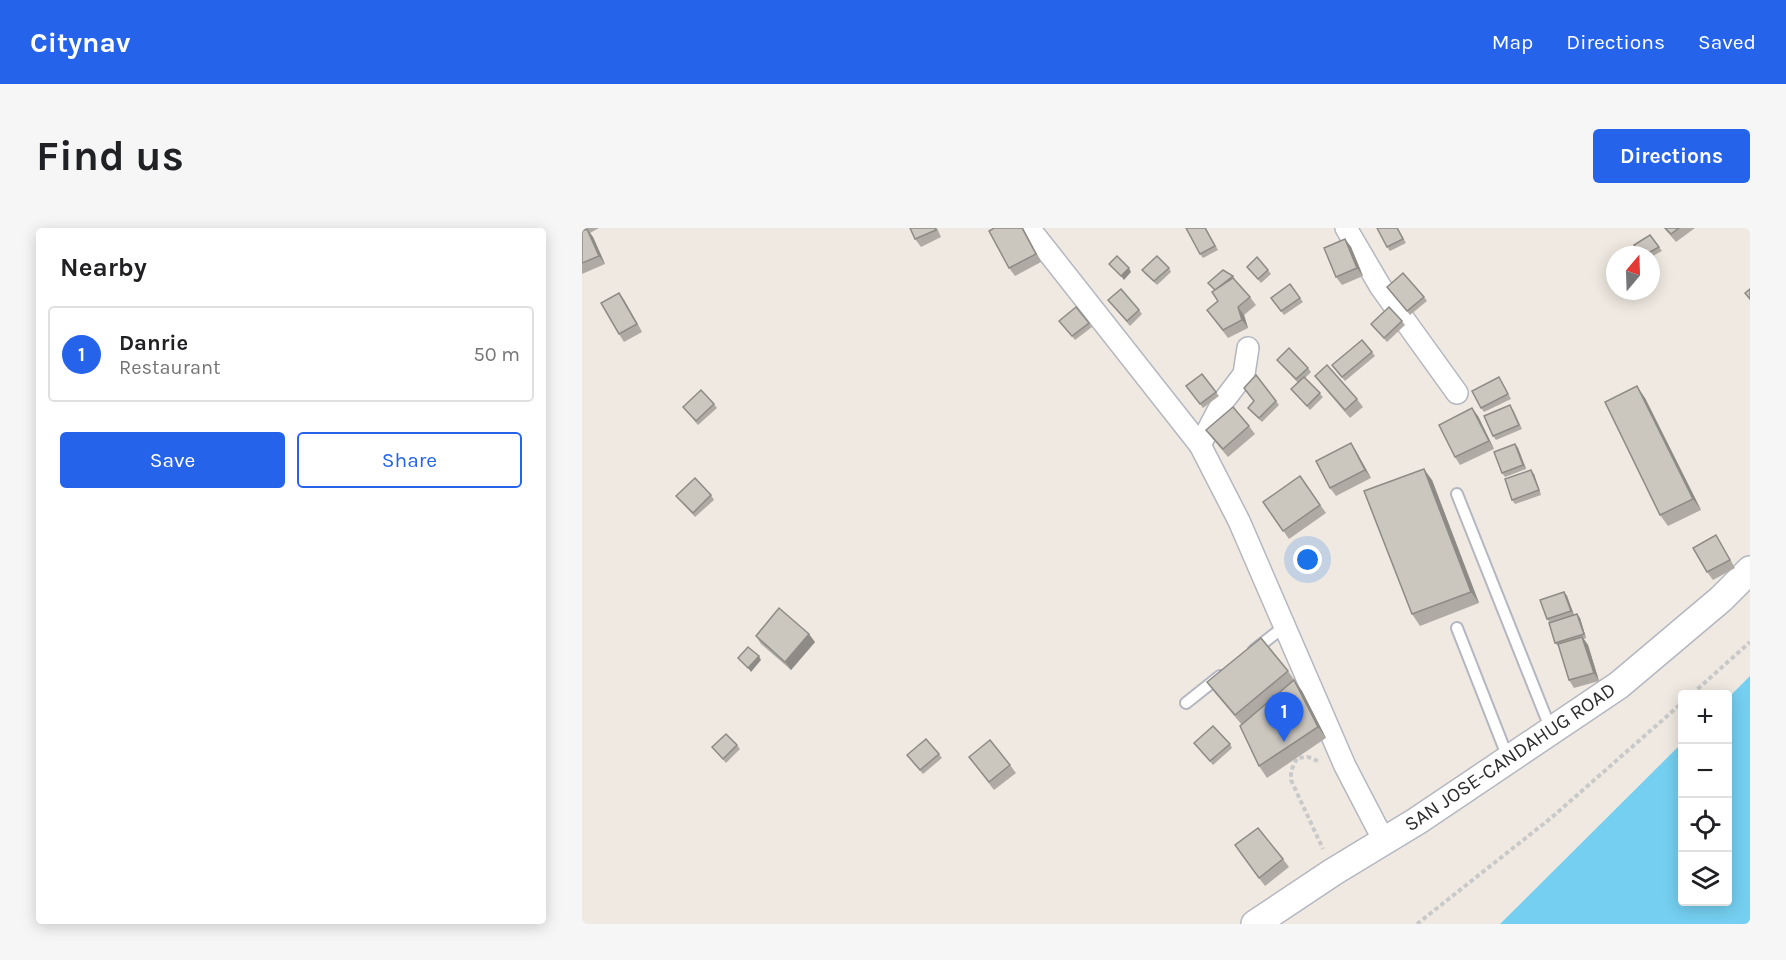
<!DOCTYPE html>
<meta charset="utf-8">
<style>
body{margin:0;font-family:Karla,sans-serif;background:#f6f6f6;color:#202124}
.controls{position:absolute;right:18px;bottom:18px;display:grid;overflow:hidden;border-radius:6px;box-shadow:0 3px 15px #0003}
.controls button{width:54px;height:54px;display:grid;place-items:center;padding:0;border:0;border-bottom:2px solid #e0e0e0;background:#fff;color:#202124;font:30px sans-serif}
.compass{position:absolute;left:1024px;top:18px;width:54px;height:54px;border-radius:50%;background:#fff;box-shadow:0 3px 15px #0003;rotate:19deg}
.you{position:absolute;left:726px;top:332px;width:21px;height:21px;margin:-15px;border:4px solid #fff;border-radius:50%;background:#1a73e8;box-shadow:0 0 0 9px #1a73e833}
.badge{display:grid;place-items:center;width:39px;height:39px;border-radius:50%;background:#2563eb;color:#fff;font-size:20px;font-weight:700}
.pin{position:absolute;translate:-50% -50px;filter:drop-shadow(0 2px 3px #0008)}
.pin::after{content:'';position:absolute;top:32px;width:21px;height:18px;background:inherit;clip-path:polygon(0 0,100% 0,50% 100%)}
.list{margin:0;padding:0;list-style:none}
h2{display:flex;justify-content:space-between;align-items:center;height:78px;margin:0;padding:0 24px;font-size:26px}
h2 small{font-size:20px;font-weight:400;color:#757577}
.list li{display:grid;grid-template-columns:39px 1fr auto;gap:18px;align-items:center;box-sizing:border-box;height:96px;margin:0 12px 12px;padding:0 12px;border:2px solid #e0e0e0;border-radius:6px}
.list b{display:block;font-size:22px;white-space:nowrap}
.list p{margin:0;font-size:20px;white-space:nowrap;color:#757577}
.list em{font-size:20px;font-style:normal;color:#757577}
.actions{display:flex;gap:12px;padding:18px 24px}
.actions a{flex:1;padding:14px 0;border:2px solid #2563eb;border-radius:6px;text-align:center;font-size:21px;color:#2563eb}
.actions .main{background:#2563eb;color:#fff}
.icon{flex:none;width:33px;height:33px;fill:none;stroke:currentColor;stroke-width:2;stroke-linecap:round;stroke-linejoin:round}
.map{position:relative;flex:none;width:1168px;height:696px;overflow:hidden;border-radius:6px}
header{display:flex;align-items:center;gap:36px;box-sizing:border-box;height:84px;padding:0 30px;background:#2563eb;color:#fff}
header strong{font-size:28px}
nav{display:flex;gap:33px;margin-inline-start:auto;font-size:21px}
.intro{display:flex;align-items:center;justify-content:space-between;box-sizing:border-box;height:144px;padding:0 36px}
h1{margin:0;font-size:42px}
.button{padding:15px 27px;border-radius:6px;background:#2563eb;color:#fff;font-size:21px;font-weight:700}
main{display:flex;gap:36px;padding:0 36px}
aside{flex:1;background:#fff;border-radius:6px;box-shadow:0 3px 15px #0003}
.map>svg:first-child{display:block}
</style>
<header>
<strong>Citynav</strong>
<nav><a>Map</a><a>Directions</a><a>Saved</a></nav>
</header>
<div class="intro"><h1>Find us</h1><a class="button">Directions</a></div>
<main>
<aside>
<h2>Nearby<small></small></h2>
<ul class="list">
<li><span class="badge">1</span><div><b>Danrie</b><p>Restaurant</p></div><em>50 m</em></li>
</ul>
<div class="actions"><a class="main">Save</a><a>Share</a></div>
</aside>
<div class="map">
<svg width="1168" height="696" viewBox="0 0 1168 696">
<rect width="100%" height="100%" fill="#efe9e1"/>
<!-- water -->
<path fill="#75cff0" d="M 1168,448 L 1168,696 L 918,696 L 1100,515 L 1100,674 L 1146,674 L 1146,470 Z"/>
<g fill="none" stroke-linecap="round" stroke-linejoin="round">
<defs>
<g id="service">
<path d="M 875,266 L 969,502"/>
<path d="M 875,400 L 926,530"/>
<path d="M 672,422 L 703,398"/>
<path d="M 604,475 L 638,448"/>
</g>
<g id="minor">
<path d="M 447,0 L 618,217 L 657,293 L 763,538 L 802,613"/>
<path d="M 764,0 L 798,58 L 875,165"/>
<path d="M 618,217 L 640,175 L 662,146 L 666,120"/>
</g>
<path id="tertiary" d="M 673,696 L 751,644 L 835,593 L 1037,457 L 1139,371 L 1168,342"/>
</defs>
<!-- service casing -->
<use href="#service" stroke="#b4b7c1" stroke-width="14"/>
<!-- minor casing -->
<use href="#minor" stroke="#b4b7c1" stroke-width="24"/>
<!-- tertiary casing -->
<use href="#tertiary" stroke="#b4b7c1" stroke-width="30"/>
<!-- path -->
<g stroke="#c9c9c9" stroke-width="4" stroke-dasharray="4.5 3" stroke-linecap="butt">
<path d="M 1110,466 L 1168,414"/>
<path d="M 736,533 L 726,529 L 715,530 L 709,543 L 709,552 L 741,621"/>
<path d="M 835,696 L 969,590 L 1100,475"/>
</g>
<!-- service -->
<use href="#service" stroke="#fff" stroke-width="10"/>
<!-- minor -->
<use href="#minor" stroke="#fff" stroke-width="21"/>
<!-- tertiary -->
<use href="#tertiary" stroke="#fff" stroke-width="27"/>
</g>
<!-- wall -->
<g fill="#afaba4">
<path d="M 0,0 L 17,0 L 8,5 L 11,9 L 23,36 L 0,46 L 0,3 L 1,3 Z"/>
<path d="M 328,0 L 355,0 L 359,9 L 339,19 L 333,11 Z"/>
<path d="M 412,0 L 441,0 L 459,34 L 433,48 L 427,40 Z"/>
<path d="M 624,0 L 636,22 L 621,30 L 618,26 Z"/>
<path d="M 816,0 L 824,15 L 808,23 L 805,19 Z"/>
<path d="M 1082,0 L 1113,0 L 1094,14 Z"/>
<path d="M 1068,7 L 1080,23 L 1069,29 L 1069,27 L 1060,27 Z"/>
<path d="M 763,11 L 769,19 L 781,48 L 760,57 L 754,49 Z"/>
<path d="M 665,39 L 686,42 L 689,46 L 679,55 Z"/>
<path d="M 587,40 L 589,44 L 575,57 L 563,46 L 560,42 Z"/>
<path d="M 651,48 L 653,52 L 668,69 L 674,77 L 662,87 L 666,100 L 646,110 L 625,82 L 636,73 L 633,62 L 626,55 Z"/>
<path d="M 708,56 L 721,74 L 702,87 L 689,70 Z"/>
<path d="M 805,59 L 842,69 L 845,73 L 828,87 Z"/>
<path d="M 42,72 L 60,104 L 42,114 L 37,106 Z"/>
<path d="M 526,72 L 557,82 L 560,86 L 548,98 Z"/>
<path d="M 494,79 L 510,99 L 493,112 L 477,93 Z"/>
<path d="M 820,93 L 823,97 L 805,114 L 789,96 Z"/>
<path d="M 790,124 L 793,128 L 763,153 L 750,137 Z"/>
<path d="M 695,132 L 726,140 L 729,144 L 723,150 L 741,169 L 728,182 L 709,161 L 716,155 Z"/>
<path d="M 620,146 L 637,168 L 621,180 L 604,158 Z"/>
<path d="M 733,148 L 775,171 L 781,179 L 768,190 L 739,156 Z"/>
<path d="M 917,149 L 929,171 L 902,184 L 899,180 Z"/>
<path d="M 1063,170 L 1119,282 L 1086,298 L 1078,287 Z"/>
<path d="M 694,173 L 697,177 L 680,194 L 669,184 L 666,180 Z"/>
<path d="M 132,176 L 135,180 L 116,197 L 101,179 Z"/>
<path d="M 931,181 L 940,201 L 914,212 L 911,208 Z"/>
<path d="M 896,188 L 912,221 L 878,237 L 873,229 Z"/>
<path d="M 667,198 L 673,206 L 646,229 L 630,210 L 624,202 Z"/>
<path d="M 769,215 L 774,223 L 789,250 L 754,268 L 748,260 Z"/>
<path d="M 933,216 L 936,220 L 944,241 L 923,249 L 920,245 Z"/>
<path d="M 952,246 L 959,267 L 933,276 L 930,272 Z"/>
<path d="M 718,248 L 744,285 L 707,311 L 681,274 Z"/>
<path d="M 850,252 L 897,375 L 838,398 L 830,386 Z"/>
<path d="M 129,267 L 132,272 L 113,289 L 94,268 Z"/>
<path d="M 1134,307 L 1153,340 L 1131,352 L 1125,344 Z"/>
<path d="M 982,364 L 985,368 L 992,387 L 995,386 L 998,390 L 1004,410 L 1002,411 L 1006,417 L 1017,453 L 992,460 L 987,452 L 977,419 L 973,415 L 968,395 L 965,391 Z"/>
<path d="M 174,408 L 233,414 L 209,442 L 179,416 Z"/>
<path d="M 706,443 L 720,463 L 744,510 L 685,550 L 677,538 L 660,497 L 633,465 L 625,454 Z"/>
<path d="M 612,515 L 648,516 L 650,520 L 631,537 Z"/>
<path d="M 155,517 L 158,521 L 144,535 L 130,519 Z"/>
<path d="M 357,526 L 360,530 L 341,546 L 328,531 Z"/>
<path d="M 387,529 L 428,537 L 434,545 L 412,562 Z"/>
<path d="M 658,625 L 701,631 L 707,639 L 683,658 Z"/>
</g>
<!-- shaded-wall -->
<g fill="#8e8b86">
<path d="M 440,0 L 441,0 L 459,34 L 454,26 Z"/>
<path d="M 5,1 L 11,9 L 23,36 L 17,28 Z"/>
<path d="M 763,11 L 769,19 L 781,48 L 775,40 Z"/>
<path d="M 547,40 L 549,44 L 542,52 L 539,48 Z"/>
<path d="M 37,65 L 42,72 L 60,104 L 55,96 Z"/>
<path d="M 656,79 L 662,87 L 666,100 L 660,92 Z"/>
<path d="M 1055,158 L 1063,170 L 1119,282 L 1111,271 Z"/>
<path d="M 890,180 L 896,188 L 912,221 L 907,213 Z"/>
<path d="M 769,215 L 774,223 L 789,250 L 783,242 Z"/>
<path d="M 933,216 L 936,220 L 944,241 L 941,237 Z"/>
<path d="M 842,241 L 850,252 L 897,375 L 889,364 Z"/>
<path d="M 949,242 L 952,246 L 959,267 Z"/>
<path d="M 982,364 L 985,368 L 992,387 L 989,383 Z"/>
<path d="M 995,386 L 998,390 L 1004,410 L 1002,406 Z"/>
<path d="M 227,406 L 233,414 L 209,442 L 203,434 Z"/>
<path d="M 1000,409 L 1006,417 L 1017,453 L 1012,445 Z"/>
<path d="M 177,428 L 179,432 L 169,444 L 166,440 Z"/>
<path d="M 712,452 L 720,463 L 744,510 L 736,499 Z"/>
</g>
<!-- building -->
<g fill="#cbc7bf" stroke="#8e8b86" stroke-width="1.5">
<path d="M 328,0 L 353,0 L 354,2 L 333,11 Z"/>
<path d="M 412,0 L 440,0 L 454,26 L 427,40 L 407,3 Z"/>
<path d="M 604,0 L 623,0 L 633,18 L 618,26 Z"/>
<path d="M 795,0 L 815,0 L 821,11 L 805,19 Z"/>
<path d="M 1083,0 L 1097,0 L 1089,6 Z"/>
<path d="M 5,1 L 17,28 L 0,35 L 0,3 Z"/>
<path d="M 1068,7 L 1077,19 L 1063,27 L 1060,27 L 1052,17 Z"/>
<path d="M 763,11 L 775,40 L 754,49 L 742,20 Z"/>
<path d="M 535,28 L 547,40 L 539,48 L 527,36 Z"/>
<path d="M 575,28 L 587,40 L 572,53 L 560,42 Z"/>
<path d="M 675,29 L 686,42 L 676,51 L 665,39 Z"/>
<path d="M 641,42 L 651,48 L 633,62 L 626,55 Z"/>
<path d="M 821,45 L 842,69 L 825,83 L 805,59 Z"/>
<path d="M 651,50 L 668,69 L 656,79 L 660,92 L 641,102 L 625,82 L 636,73 L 630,64 Z"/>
<path d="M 708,56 L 718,70 L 699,83 L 689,70 Z"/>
<path d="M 539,61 L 557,82 L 545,93 L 526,72 Z"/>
<path d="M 1168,61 L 1168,71 L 1163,65 Z"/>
<path d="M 37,65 L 55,96 L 37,106 L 19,75 Z"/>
<path d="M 494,79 L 507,95 L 490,108 L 477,93 Z"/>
<path d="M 807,79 L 820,93 L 802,110 L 789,96 Z"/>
<path d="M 780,112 L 790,124 L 760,149 L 750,137 Z"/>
<path d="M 707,120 L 726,140 L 714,151 L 695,132 Z"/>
<path d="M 745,137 L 775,171 L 763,182 L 733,148 Z"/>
<path d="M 620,146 L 634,164 L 618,176 L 604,158 Z"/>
<path d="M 674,147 L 694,173 L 677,190 L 666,180 L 672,173 L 662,160 Z"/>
<path d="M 722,149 L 738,165 L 725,178 L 709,161 Z"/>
<path d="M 917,149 L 926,166 L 899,180 L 890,163 Z"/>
<path d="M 1055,158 L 1111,271 L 1078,287 L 1023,174 Z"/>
<path d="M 119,162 L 132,176 L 114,193 L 101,179 Z"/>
<path d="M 928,177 L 937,197 L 911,208 L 902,188 Z"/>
<path d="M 651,179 L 667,198 L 641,221 L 624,202 Z"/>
<path d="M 890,180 L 907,213 L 873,229 L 857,197 Z"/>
<path d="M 769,215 L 783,242 L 748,260 L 734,233 Z"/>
<path d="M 933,216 L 941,237 L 920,245 L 912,224 Z"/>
<path d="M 842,241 L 889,364 L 830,386 L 782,263 Z"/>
<path d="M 949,242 L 957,262 L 930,272 L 923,251 Z"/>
<path d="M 718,248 L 738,277 L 701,303 L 681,274 Z"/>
<path d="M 113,250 L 129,267 L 111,285 L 94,268 Z"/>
<path d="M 1134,307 L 1148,332 L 1125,344 L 1111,320 Z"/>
<path d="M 982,364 L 989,383 L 965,391 L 958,372 Z"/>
<path d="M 197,380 L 227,406 L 203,434 L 174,408 Z"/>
<path d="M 995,386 L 1002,406 L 973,415 L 967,395 Z"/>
<path d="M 1000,409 L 1012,445 L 987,452 L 976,416 Z"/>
<path d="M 679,410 L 706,443 L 653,487 L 625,454 Z"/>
<path d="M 166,419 L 177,428 L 166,440 L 156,430 Z"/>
<path d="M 712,452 L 736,499 L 677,538 L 658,498 Z"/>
<path d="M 631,498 L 648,516 L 628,533 L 612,515 Z"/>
<path d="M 144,506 L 155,517 L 141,531 L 130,519 Z"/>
<path d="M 344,511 L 357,526 L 338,542 L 325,527 Z"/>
<path d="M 408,512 L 428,537 L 407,554 L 387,529 Z"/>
<path d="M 676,600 L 701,631 L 677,650 L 653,617 Z"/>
</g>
<g text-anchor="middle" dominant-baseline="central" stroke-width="5" stroke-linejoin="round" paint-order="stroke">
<!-- street labels -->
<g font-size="20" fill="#2e2e2e" stroke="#fff">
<text transform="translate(928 529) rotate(-34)">SAN JOSE-CANDAHUG ROAD</text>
</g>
</g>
</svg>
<div class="controls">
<button>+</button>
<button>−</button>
<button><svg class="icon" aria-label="locate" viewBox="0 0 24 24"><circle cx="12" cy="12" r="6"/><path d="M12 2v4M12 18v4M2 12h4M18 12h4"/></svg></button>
<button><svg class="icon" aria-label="layers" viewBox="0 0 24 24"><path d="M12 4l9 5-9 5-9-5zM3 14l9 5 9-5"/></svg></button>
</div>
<svg class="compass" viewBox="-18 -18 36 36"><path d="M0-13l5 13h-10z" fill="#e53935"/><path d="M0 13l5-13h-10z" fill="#757577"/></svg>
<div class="you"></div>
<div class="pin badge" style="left:702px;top:514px">1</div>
</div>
</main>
